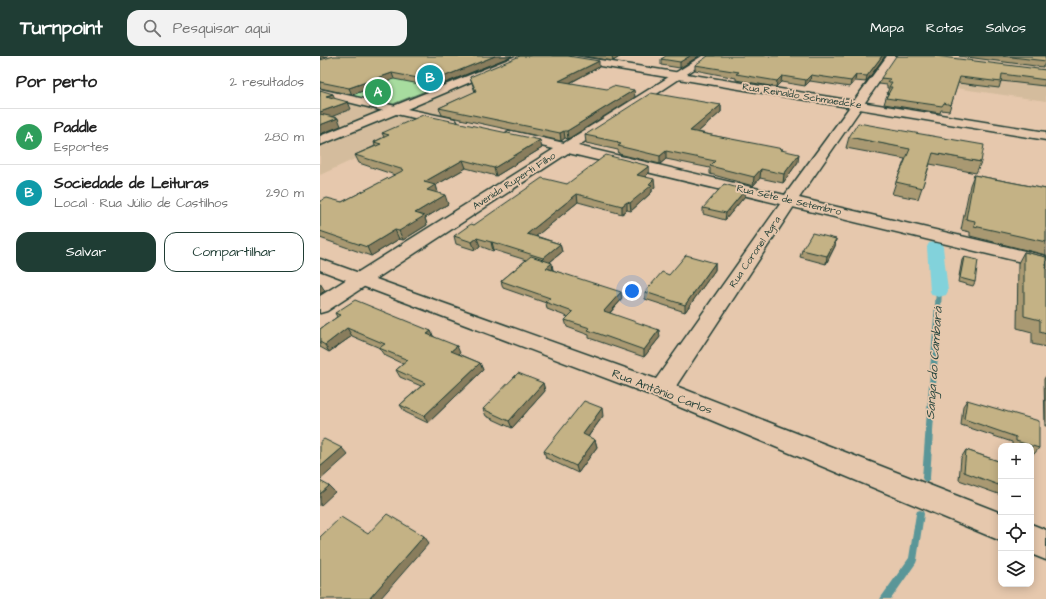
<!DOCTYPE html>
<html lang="pt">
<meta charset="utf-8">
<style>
body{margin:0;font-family:"Architects Daughter",sans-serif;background:#f2f2f2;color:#222}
.controls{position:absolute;right:12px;bottom:12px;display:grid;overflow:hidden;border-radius:8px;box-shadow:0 2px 10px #0003}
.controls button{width:36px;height:36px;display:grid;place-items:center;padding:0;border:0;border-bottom:1px solid #e0e0e0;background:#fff;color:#222;font:20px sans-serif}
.you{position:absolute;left:312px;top:235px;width:14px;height:14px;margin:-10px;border:3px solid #fff;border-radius:50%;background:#1a73e8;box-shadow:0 0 0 6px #1a73e833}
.badge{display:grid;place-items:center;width:26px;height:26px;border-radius:50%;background:#1f3d34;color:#fff;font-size:13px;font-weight:700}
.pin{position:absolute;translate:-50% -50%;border:2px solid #fff;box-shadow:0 1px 4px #0006}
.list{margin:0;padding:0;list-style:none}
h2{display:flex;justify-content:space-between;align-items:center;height:52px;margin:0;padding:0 16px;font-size:17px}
h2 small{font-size:13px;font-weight:400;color:#767676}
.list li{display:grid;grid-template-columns:26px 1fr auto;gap:12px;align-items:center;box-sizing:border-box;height:56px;padding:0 16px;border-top:1px solid #e0e0e0}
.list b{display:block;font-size:15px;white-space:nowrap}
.list p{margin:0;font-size:13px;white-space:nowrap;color:#767676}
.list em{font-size:13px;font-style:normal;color:#767676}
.actions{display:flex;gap:8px;padding:12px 16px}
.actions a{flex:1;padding:9px 0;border:1px solid #1f3d34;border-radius:12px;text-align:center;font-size:14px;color:#1f3d34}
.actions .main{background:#1f3d34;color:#fff}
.icon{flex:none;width:22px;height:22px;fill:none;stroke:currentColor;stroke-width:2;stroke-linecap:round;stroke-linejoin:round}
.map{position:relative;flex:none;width:726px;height:543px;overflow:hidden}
header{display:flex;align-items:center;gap:24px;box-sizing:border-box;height:56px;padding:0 20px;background:#1f3d34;color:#fff}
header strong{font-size:19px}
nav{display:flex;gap:22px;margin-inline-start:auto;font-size:14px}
.search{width:280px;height:36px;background:#f2f2f2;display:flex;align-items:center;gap:10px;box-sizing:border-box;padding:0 14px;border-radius:12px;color:#767676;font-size:15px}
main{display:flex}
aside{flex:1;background:#fff}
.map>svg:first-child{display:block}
</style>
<header>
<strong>Turnpoint</strong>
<div class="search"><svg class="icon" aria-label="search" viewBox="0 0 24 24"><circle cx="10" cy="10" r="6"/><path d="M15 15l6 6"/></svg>Pesquisar aqui</div>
<nav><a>Mapa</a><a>Rotas</a><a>Salvos</a></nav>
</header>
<main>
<aside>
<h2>Por perto<small>2 resultados</small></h2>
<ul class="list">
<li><span class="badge" style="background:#2e9e5b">A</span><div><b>Paddle</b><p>Esportes</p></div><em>280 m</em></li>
<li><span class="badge" style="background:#0f9aa8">B</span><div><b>Sociedade de Leituras</b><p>Local · Rua Júlio de Castilhos</p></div><em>290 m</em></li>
</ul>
<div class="actions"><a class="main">Salvar</a><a>Compartilhar</a></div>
</aside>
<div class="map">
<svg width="726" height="543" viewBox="0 0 726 543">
<rect width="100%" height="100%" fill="#e6c8ad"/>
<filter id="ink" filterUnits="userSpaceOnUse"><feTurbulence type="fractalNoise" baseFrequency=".025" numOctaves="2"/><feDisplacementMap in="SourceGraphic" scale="8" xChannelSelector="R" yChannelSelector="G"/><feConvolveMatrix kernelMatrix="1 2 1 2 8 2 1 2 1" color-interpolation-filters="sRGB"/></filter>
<g filter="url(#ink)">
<!-- built -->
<g fill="#d4bc9d">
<path d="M 0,0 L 258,0 L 0,119 Z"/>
<path d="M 413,0 L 726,0 L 726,45 Z"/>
</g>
<!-- green -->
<path fill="#a7dc9f" stroke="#638c6a" d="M 160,13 L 73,48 L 28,39 L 59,27 L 47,24 Z"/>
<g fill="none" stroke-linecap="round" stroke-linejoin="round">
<!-- stream -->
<g fill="#5a9698" fill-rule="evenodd">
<path d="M 619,233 L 622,235 L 610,422 L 609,424 L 606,426 L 603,424 L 602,422 L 616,235 Z"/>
<path d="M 600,454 L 603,455 L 604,458 L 597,504 L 596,507 L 571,543 L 560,543 L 562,540 L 589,502 L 596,458 L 597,455 Z"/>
</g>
<!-- canal -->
<path fill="#82d2db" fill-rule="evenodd" d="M 615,186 L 621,187 L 623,191 L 628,235 L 626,239 L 619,241 L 612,239 L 610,235 L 607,191 L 609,187 Z"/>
<defs>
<g id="minor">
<path d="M 233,0 L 255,0 L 726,76 L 726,84 L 238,3 Z"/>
<path d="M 470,139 L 475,141 L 478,144 L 356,330 L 681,457 L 681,485 L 333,340 L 0,214 L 0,203 L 336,323 L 465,141 Z"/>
<path d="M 711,468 L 726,474 L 726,504 L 711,498 Z"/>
</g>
<g id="tertiary">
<path d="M 196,0 L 209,0 L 207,2 L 87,53 L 135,63 L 137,66 L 135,69 L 131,70 L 76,58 L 0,89 L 0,80 Z"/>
<path d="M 382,0 L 394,0 L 258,90 L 465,139 L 567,0 L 577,0 L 479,142 L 726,200 L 726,212 L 248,97 L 7,255 L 0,257 L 0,240 L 234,93 L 187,82 L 185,79 L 187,76 L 192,75 L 244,87 Z"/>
</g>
<path id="secondary" d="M 0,33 L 80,51 L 82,54 L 80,57 L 76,58 L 0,39 Z"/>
</defs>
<!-- minor casing -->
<use href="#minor" stroke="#1f3d34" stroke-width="3"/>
<!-- tertiary casing -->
<use href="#tertiary" stroke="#1f3d34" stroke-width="3"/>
<!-- secondary casing -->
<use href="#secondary" stroke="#1f3d34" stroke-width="3"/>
<!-- minor -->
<use href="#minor" fill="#e6c8ad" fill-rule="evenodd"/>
<!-- tertiary -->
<use href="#tertiary" fill="#e6c8ad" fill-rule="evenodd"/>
<!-- secondary -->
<use href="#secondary" fill="#e6c8ad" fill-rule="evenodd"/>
</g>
<!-- wall -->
<g fill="#a99972" stroke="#1f3d34">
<path d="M 192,0 L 115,31 L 74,23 L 32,39 L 0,32 L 0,4 Z"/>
<path d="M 264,0 L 301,0 L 293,5 Z"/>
<path d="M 379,0 L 360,12 L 341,9 L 341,3 Z"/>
<path d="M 565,0 L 546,26 L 535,25 L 530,31 L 490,25 L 485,30 L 461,26 L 456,31 L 416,24 L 416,22 L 375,14 L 375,9 Z"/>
<path d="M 639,0 L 725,0 L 726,5 L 723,11 Z"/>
<path d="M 279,11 L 250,27 L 315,41 L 248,83 L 245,82 L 241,85 L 122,59 L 119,52 L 155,36 L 150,21 Z"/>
<path d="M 726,14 L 726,25 L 724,30 L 681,25 L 679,32 L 638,27 L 629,55 L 621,54 L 620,57 L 564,48 L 566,42 L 568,37 L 567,37 L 569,32 L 567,32 L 567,29 L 559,28 L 561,22 Z"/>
<path d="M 401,49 L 401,56 L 378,76 L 462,95 L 478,106 L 463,127 L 440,122 L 433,130 L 390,118 L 390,112 L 346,103 L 340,108 L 299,98 L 298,94 L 266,87 L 265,79 Z"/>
<path d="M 62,77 L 222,92 L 176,120 L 146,112 L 116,129 L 118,137 L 128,148 L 105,162 L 107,169 L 83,184 L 79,183 L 51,200 L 0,182 L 0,145 L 22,146 L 75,119 L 39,107 L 35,99 L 55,90 L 54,86 L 64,81 Z"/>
<path d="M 529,81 L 661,106 L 656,117 L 610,108 L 598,143 L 572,138 L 576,126 L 585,103 L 526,92 Z"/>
<path d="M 329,110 L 329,117 L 325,121 L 335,131 L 332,133 L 332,136 L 311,155 L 307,154 L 302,158 L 258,146 L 216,180 L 240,188 L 242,196 L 230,206 L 233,214 L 302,243 L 290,257 L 340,281 L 324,301 L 269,282 L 269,279 L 247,271 L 245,264 L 248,261 L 227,253 L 226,247 L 183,232 L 181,225 L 206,204 L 174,194 L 173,195 L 160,190 L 155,194 L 136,188 L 134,180 L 154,169 L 247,128 Z"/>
<path d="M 654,119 L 726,133 L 726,199 L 650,180 L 650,176 L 641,174 L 650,129 Z"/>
<path d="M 425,134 L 425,140 L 405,164 L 383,158 L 383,152 Z"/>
<path d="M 516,183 L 515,190 L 506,208 L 480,201 L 482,194 Z"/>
<path d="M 704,196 L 726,201 L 726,291 L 712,288 L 712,276 L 697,272 L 698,207 Z"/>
<path d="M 644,201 L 655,226 L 653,230 L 638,226 L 642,204 Z"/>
<path d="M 395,207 L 395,214 L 365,256 L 325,243 L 325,236 L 349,219 Z"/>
<path d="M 15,257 L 111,275 L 113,280 L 140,297 L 139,298 L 160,307 L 163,314 L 108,367 L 85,356 L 80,349 L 101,330 L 80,321 L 76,314 L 83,308 L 64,299 L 59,292 L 60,292 L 32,280 L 9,296 L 0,291 L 0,273 L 17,261 Z"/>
<path d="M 726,320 L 726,370 L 725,370 L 724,323 Z"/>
<path d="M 223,327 L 225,335 L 192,372 L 166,360 L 163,353 Z"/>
<path d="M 647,344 L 719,392 L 714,398 L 711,397 L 711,390 L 692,390 L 692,386 L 641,369 L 643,350 Z"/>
<path d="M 283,360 L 268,381 L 275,384 L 277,391 L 258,417 L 226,402 L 224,395 Z"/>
<path d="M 646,394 L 681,406 L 681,439 L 639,424 L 641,402 Z"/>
</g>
<!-- shaded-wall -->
<g fill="#897d5d" stroke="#1f3d34">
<path d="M 0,0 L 8,0 L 0,3 Z"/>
<path d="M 175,0 L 192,0 L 115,31 L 113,25 Z"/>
<path d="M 292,0 L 301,0 L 293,5 Z"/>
<path d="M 370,0 L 379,0 L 360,12 L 360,6 Z"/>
<path d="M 562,0 L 565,0 L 546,26 L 547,20 Z"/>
<path d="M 279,5 L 279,11 L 240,32 L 239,25 Z"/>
<path d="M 72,17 L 74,23 L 32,39 L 29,32 Z"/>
<path d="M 491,19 L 490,25 L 485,30 L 486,24 Z"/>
<path d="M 536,19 L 535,25 L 530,31 L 531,25 Z"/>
<path d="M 462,20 L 461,26 L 456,31 L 457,25 Z"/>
<path d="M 314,34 L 315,41 L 248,83 L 247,75 Z"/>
<path d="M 13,38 L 16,45 L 6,40 Z"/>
<path d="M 28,46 L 31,53 L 1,65 L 0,56 Z"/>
<path d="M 401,49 L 401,56 L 370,83 L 370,75 Z"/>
<path d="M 18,62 L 21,70 L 0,78 L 0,69 Z"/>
<path d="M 244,75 L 245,82 L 241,85 L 240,77 Z"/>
<path d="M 220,84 L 222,92 L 176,120 L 174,112 Z"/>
<path d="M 346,95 L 346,103 L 340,108 L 340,100 Z"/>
<path d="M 479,98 L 478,106 L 463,127 L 464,118 Z"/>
<path d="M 143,104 L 146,112 L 116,129 L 118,137 L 110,142 L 104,126 Z"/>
<path d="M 329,110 L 329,117 L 318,127 L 317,119 Z"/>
<path d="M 441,113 L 440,122 L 433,130 L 434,121 Z"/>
<path d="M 334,123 L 335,131 L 332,133 L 332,136 L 311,155 L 310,147 Z"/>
<path d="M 425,134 L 425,140 L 405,164 L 406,157 Z"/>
<path d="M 257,138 L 258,146 L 209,186 L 207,178 Z"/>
<path d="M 125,139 L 128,148 L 105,162 L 107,169 L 83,184 L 79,175 L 95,157 Z"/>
<path d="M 307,146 L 307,154 L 302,158 L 302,150 Z"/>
<path d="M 75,174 L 79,183 L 51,200 L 47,191 Z"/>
<path d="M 157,182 L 160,190 L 155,194 L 152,186 Z"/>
<path d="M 516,183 L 515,190 L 506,208 L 507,200 Z"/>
<path d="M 171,186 L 172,186 L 174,194 L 173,195 Z"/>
<path d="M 240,188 L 242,196 L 225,210 L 223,202 Z"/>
<path d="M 232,207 L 233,214 L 226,212 Z"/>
<path d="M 395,207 L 395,214 L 365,256 L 365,249 Z"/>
<path d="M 0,227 L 5,235 L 0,238 Z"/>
<path d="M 301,236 L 302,243 L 285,262 L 284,255 Z"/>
<path d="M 27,272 L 32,280 L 9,296 L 5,289 Z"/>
<path d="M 339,274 L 340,281 L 324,301 L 324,294 Z"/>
<path d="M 111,275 L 114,282 L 107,278 Z"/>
<path d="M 137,290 L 140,297 L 134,302 L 131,295 Z"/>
<path d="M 160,307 L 163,314 L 108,367 L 104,360 Z"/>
<path d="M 223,327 L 225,335 L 192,372 L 189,365 Z"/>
<path d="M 282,352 L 283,360 L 264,386 L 263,378 Z"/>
<path d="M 275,384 L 277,391 L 258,417 L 256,410 Z"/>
<path d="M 22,392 L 28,399 L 0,424 L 0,411 Z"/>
<path d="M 9,430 L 15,436 L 0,450 L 0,438 Z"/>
<path d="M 104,480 L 109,487 L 60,543 L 49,543 Z"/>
</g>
<!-- building -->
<g fill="#c4b285" stroke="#1f3d34">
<path d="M 14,0 L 175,0 L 113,25 L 72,17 L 29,32 L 0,26 L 0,4 Z"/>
<path d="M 200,0 L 248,0 L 279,5 L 239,25 L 287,33 L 293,30 L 314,34 L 247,75 L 244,75 L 240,77 L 119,52 L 156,35 L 150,21 Z"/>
<path d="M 346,0 L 370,0 L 360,6 L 341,3 Z"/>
<path d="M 388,0 L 562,0 L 547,20 L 536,19 L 531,25 L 491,19 L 486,24 L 462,20 L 457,25 L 416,18 L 419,16 L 375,9 Z"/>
<path d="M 576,0 L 615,0 L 726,14 L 726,24 L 682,18 L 681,26 L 640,21 L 631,49 L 624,47 L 622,50 L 566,42 L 572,31 L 569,31 L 572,26 L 568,26 L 570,23 L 561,22 Z"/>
<path d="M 683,0 L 725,0 L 726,5 Z"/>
<path d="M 0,34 L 13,38 L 6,40 L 28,46 L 0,56 Z"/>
<path d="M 331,37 L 401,49 L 370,75 L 463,93 L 461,94 L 479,98 L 464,118 L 441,113 L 434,121 L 390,110 L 395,105 L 346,95 L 340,100 L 298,90 L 301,88 L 297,87 L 298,86 L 265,79 Z"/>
<path d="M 0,58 L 18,62 L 0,69 Z"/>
<path d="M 103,59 L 220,84 L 174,112 L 143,104 L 104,126 L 115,129 L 107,134 L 125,139 L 95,157 L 104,160 L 79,175 L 75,174 L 47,191 L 0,175 L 0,145 L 7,142 L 22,146 L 84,114 L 35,99 L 61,88 L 54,86 L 69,79 L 62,77 Z"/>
<path d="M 538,67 L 664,89 L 661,106 L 613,97 L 602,132 L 576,126 L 590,93 L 529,81 Z"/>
<path d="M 286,99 L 329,110 L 317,119 L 334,123 L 329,128 L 332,129 L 310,147 L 307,146 L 302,150 L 257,138 L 207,178 L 240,188 L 223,202 L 172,186 L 171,186 L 157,182 L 152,186 L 134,180 L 151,168 L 154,169 L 222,122 L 247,128 Z"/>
<path d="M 654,119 L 726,133 L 726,186 L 654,170 L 655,165 L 646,163 Z"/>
<path d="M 404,128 L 425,134 L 406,157 L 383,152 Z"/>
<path d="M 492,177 L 516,183 L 507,200 L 482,194 Z"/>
<path d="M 704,196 L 726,201 L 726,278 L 720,276 L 720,264 L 704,260 Z"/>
<path d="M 366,199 L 395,207 L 365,249 L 325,236 L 342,216 L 349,219 Z"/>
<path d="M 211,200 L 232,207 L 226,212 L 301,236 L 284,255 L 339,274 L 324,294 L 268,274 L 270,272 L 245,264 L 253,256 L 225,246 L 230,242 L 181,225 Z"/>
<path d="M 644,201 L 658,204 L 655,226 L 640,222 Z"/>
<path d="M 35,244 L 111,275 L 107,278 L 137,290 L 131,295 L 160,307 L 104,360 L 80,349 L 105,327 L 76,314 L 88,304 L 59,292 L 65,288 L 27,272 L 5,289 L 0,286 L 0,273 L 20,259 L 15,257 Z"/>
<path d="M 198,317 L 223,327 L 189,365 L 163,353 Z"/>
<path d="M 647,344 L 719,365 L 719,392 L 696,385 L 696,381 L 644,363 Z"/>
<path d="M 264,345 L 282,352 L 263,378 L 275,384 L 256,410 L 224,395 Z"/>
<path d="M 4,383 L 22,392 L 0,411 L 0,386 Z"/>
<path d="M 646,394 L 681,406 L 681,430 L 644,416 Z"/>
<path d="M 0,425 L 9,430 L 0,438 Z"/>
<path d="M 67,458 L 104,480 L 49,543 L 0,543 L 0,481 L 21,461 L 48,478 Z"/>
</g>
</g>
<g text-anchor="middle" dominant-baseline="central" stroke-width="3.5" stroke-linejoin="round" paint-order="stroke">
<!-- far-street labels -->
<g font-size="10" fill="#1f3d34" stroke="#e6c8ad">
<text transform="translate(482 40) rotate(9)">Rua Reinaldo Schmaedcke</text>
<text transform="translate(194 125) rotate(-33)">Avenida Ruperti Filho</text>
<text transform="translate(469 144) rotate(13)">Rua Sete de Setembro</text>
<text transform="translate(435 196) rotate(-56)">Rua Coronel Agra</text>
</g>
<!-- street labels -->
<g font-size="12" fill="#1f3d34" stroke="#e6c8ad">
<text transform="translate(342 336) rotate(21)">Rua Antônio Carlos</text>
</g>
<!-- water labels -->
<g font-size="13" font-style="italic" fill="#24443c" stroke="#e6c8ad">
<text transform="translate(614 307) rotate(-86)">Sanga do Cambará</text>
</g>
</g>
</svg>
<div class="controls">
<button>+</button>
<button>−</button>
<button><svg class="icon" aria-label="locate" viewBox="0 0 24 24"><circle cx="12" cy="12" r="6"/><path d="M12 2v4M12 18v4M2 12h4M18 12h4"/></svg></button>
<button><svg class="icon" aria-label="layers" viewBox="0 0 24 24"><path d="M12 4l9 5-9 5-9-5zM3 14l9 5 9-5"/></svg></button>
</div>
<div class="you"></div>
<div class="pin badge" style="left:58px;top:36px;background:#2e9e5b">A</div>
<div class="pin badge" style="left:110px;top:22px;background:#0f9aa8">B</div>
</div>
</main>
